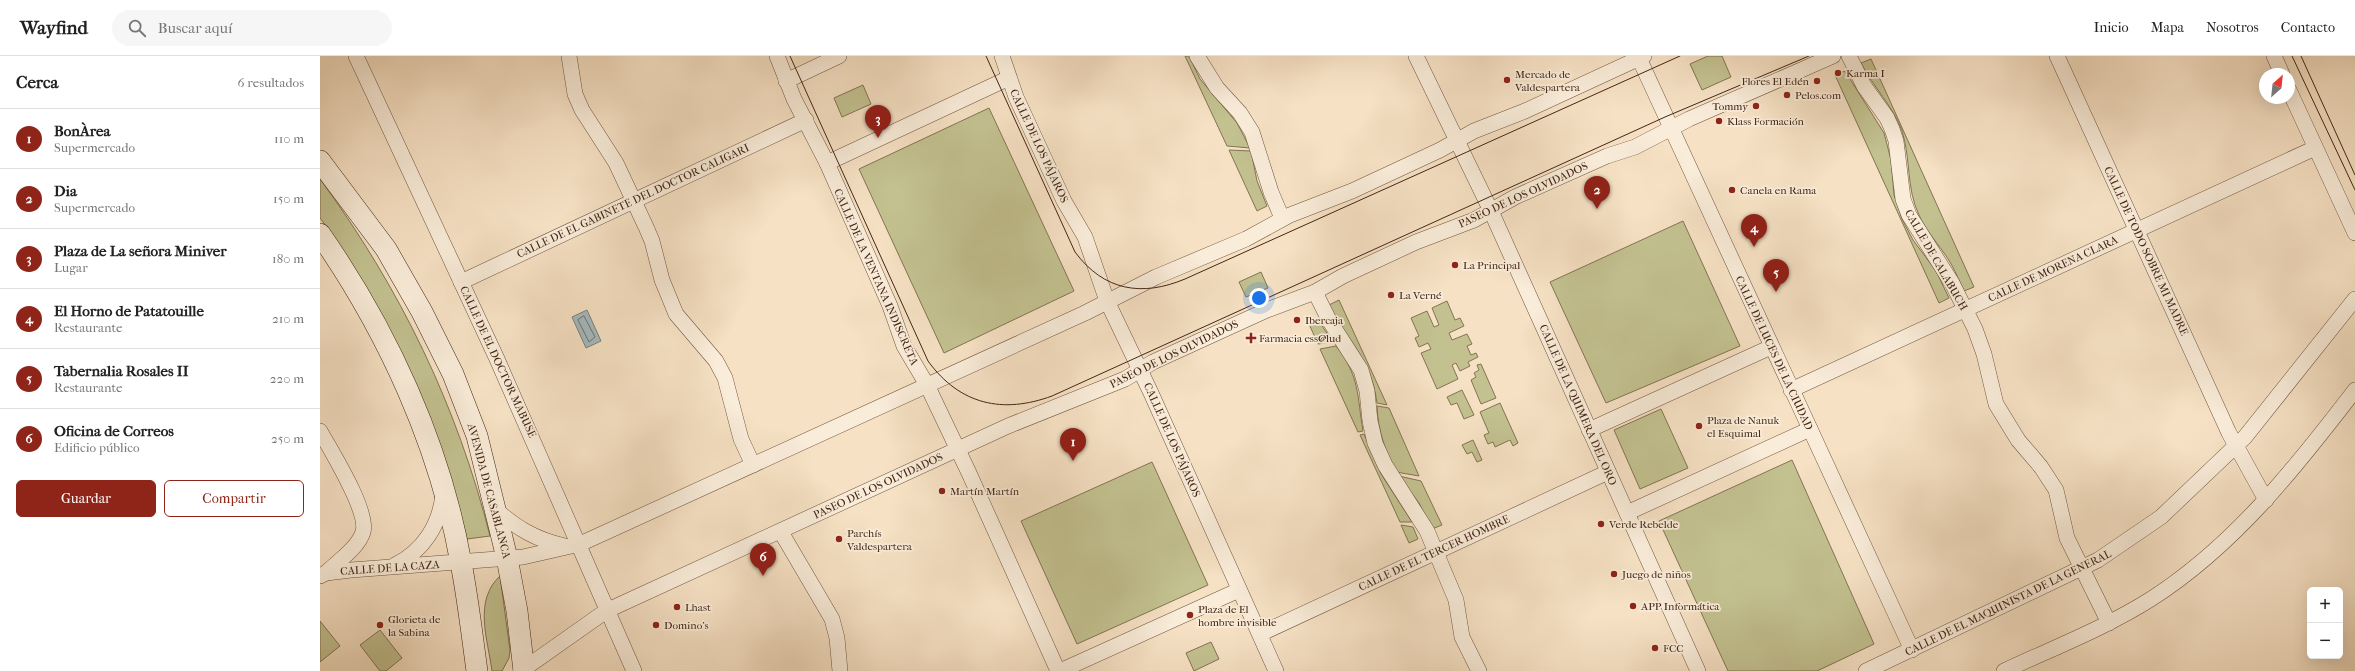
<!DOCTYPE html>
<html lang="es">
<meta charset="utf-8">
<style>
body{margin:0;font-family:"IM FELL French Canon",serif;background:#f6f6f6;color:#222}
.controls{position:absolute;right:12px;bottom:12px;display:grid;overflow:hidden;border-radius:6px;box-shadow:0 4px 16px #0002}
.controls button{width:36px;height:36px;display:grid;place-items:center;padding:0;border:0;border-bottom:1px solid #e0e0e0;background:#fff;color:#222;font:20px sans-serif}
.compass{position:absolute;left:1939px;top:12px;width:36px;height:36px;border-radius:50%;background:#fff;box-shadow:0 4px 16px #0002;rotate:27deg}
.you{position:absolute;left:939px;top:242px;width:14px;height:14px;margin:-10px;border:3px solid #fff;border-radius:50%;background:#1a73e8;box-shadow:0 0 0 6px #1a73e833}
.badge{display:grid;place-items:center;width:26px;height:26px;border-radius:50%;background:#8f2418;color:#fff;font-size:13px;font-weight:700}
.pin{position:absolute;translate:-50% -33px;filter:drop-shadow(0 1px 2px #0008)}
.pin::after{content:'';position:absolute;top:21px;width:14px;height:12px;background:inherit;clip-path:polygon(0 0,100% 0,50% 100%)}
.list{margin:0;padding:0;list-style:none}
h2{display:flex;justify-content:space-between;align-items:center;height:52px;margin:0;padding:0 16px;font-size:17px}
h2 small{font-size:13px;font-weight:400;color:#767676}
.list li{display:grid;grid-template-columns:26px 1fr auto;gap:12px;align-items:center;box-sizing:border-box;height:60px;padding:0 16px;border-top:1px solid #e0e0e0}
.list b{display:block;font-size:15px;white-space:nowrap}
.list p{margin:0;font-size:13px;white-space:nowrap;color:#767676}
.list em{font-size:13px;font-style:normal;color:#767676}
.actions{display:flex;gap:8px;padding:12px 16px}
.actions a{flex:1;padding:9px 0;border:1px solid #8f2418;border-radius:6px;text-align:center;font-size:14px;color:#8f2418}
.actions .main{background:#8f2418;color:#fff}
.icon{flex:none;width:22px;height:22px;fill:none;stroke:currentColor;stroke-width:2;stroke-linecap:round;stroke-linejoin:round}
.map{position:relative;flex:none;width:2035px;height:615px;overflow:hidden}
header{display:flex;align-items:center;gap:24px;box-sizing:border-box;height:56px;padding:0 20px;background:#fff;border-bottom:1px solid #e0e0e0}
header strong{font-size:19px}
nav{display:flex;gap:22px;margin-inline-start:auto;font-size:14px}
.search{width:280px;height:36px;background:#f6f6f6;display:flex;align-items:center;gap:10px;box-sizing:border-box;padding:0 14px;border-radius:22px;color:#767676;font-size:15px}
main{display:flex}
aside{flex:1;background:#fff}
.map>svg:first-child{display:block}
</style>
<header>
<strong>Wayfind</strong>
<div class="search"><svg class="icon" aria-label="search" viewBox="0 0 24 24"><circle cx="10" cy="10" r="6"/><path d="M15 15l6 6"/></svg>Buscar aquí</div>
<nav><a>Inicio</a><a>Mapa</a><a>Nosotros</a><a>Contacto</a></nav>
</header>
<main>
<aside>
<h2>Cerca<small>6 resultados</small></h2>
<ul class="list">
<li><span class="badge">1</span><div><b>BonÀrea</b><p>Supermercado</p></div><em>110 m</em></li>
<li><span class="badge">2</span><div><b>Dia</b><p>Supermercado</p></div><em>150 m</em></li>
<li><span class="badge">3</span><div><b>Plaza de La señora Miniver</b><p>Lugar</p></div><em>180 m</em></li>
<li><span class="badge">4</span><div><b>El Horno de Patatouille</b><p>Restaurante</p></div><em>210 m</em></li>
<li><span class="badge">5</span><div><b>Tabernalia Rosales II</b><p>Restaurante</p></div><em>220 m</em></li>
<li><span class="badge">6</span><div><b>Oficina de Correos</b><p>Edificio público</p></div><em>250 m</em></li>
</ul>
<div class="actions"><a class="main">Guardar</a><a>Compartir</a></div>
</aside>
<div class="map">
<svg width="2035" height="615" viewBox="0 0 2035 615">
<rect width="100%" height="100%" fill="#f6e1c4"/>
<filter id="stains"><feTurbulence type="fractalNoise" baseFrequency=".005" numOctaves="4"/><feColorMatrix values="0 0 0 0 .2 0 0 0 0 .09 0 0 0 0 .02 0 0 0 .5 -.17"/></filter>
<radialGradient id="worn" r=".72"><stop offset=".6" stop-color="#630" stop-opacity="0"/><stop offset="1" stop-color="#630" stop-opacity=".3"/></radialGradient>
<!-- green -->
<g fill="#c3c190" stroke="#837452">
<path d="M 865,0 L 869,0 L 880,23 L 917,67 L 930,92 L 907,90 Z"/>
<path d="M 1388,0 L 1402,0 L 1411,21 L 1382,34 L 1370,8 Z"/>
<path d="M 1551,3 L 1654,231 L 1644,235 C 1638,222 1633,209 1624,197 C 1615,184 1605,173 1599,159 C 1586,132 1591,103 1582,75 C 1573,50 1553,31 1541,7 Z"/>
<path d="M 1525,15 L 1564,77 L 1571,104 L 1574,139 L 1582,163 L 1593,184 L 1616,215 L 1629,242 L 1619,247 L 1515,19 Z"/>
<path d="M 543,29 L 551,48 L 522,61 L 514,42 Z"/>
<path d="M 669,52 L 754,235 L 624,297 L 539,113 Z"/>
<path d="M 909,94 L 931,95 L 937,125 L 947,150 L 937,155 Z"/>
<path d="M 0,123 C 80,232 137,349 170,480 L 147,483 L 137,444 L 9,174 L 0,162 Z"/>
<path d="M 1363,165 L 1420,290 L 1286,347 L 1230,226 Z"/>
<path d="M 941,216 L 948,232 L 926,241 L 919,226 Z"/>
<path d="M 1019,244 L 1067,349 L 1057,347 C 1051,302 1028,286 1009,249 Z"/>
<path d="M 1127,245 L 1135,264 L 1140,262 L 1144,270 L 1129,277 L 1132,284 L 1147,278 L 1152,288 L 1147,290 L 1151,299 L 1156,297 L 1158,301 L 1148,306 L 1150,310 L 1140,315 L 1136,307 L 1132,309 L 1138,323 L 1117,333 L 1101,297 L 1111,293 L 1108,287 L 1099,291 L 1095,282 L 1099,280 L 1091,262 L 1107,255 L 1114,271 L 1119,269 L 1112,252 Z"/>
<path d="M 998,264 L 1013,286 L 998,288 L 989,268 Z"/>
<path d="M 1016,290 C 1040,320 1037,340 1043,375 L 1038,376 L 1000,293 Z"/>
<path d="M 1161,308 L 1176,342 L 1161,348 L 1151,324 L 1156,321 L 1154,317 L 1159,314 L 1157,309 Z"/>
<path d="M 1142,334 L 1154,359 L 1144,363 L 1137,347 L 1131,349 L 1127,341 Z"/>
<path d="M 1180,347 L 1198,387 L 1193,390 L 1190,384 L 1175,391 L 1173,386 L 1168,388 L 1164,379 L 1169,377 L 1160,356 Z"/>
<path d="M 1057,350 L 1069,352 L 1099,420 L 1076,416 C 1065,394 1058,375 1057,350 Z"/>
<path d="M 1341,353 L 1368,412 L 1320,433 L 1294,374 Z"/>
<path d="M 1044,378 L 1061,418 L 1092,466 L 1080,466 L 1040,379 Z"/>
<path d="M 1153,384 L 1162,404 L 1157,406 L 1152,396 L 1147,398 L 1142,389 Z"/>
<path d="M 1472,404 L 1554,588 L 1497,615 L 1408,615 L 1339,465 Z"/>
<path d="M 832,406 L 888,529 L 757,588 L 701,465 Z"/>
<path d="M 1079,420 L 1101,425 L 1122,469 L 1112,473 L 1099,447 Z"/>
<path d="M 1081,469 L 1093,471 L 1098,483 L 1089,487 Z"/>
<path d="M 180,520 L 190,594 L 189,602 L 182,615 L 172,615 C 168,584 153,545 180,520 Z"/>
<path d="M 0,565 L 20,590 L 0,606 Z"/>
<path d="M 60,574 L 82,602 L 66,615 L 60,615 L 40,589 Z"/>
<path d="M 891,586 L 899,603 L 874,615 L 866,597 Z"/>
</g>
<!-- water -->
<path fill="#a3bac0" stroke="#7d7f7c" d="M 267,254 L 281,285 L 266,292 L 252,261 Z"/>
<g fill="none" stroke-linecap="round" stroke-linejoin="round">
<!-- shore -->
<path stroke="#73706a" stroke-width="1" d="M 264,260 L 275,281 L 269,286 L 258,264 Z"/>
<defs>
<g id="street">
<path d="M 36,0 L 177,303 L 314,615"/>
<path d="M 249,0 L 255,38 L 262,54 L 296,107 L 326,171 L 332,185 L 342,224 L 356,258 L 396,305 L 405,322 L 421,383 L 433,409"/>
<path d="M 457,0 L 474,43 L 507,107 L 570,250 L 584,290 L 607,329 L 649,417 L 738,615"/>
<path d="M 682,0 L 696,41 L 744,145 L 765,181 L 787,245 L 831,337 L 956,615"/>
<path d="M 877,0 L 897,32 L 920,57 L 932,76 L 951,136 L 962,162"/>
<path d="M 1096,0 L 1171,155 L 1378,615"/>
<path d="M 1318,0 L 1592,594"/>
<path d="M 1529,0 L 1544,30 L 1567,62 L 1572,73 L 1576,85 L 1583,143 L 1589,159 L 1632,227 L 1655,273 L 1664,298 L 1676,348 L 1698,384 L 1721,411 L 1736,434 L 1747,482 L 1789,567"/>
<path d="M 1737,0 L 1909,377 L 1946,444"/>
<path d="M 1954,0 L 1962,18"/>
<path d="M 466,25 L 519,0"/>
<path d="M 1969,34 L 2035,177"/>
<path d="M 507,107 L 689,22"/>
<path d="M 141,226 L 486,64"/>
<path d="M 995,236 L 1009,264 L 1041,314 L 1047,335 L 1050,365 L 1055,387 L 1065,409 L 1107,475 L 1136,544 L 1142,581 L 1159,615"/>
<path d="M 1471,334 L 1995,92"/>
<path d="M 1269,374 L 1451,291"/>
<path d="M 0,375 C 11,395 49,455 43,476 C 38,492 18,505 6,517"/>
<path d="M 175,453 C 197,472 216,484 245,490"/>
<path d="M 1307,457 L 1490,373"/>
<path d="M 461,476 L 512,563 L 517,582 L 520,615"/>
<path d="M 75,509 C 103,495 120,469 123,438"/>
<path d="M 0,520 L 6,517 L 31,514 L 203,501 L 260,488 L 765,257 L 836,221 L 926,183 L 970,159 L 1032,135 L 1120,94 L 1154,75 L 1205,55 L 1324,0"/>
<path d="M 940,578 L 1288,416"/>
<path d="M 201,615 L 286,555 L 688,370 L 805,323 L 833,306 L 947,254 L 995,236 L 1023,220 L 1096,186 L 1154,164 L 1195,141 L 1287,100 L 1315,91 L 1369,63 L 1513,0"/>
<path d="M 740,615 L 919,534"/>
<path d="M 1546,615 L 1778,504 L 1841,461 L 1925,381 L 2035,243"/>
<path d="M 1684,615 C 1733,592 1785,572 1831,543 C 1914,490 1976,411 2035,334"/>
</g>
<g id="secondary">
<path d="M 0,105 L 66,193 L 102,256 L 133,318 L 157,380 L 187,502 L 197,555 L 204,615"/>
<path d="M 0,178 C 68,276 120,389 141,507 C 148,543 152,579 157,615"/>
</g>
</defs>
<!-- street casing -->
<use href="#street" stroke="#705541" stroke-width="16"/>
<!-- secondary casing -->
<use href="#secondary" stroke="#432615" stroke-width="22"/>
<!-- street -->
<use href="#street" stroke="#f9ecd9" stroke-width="15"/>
<!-- secondary -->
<use href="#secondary" stroke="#f9ecd9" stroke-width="21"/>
<!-- tram -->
<g stroke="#432615" stroke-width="1">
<path d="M 470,0 L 608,305 C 640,349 683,358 732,340 L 1345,61 L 1489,0"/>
<path d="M 666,0 L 755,196 C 784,235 822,241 865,223 L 1360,0"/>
<path d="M 1972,0 L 2035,134"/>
<path d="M 1981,0 L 2035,119"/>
</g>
</g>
<!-- markers -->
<g fill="#8f2418" stroke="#f9ecd9" stroke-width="1.5">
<circle cx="1518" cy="17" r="4"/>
<circle cx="1187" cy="24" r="4"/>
<circle cx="1497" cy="25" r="4"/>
<circle cx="1467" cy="39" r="4"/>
<circle cx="1436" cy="50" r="4"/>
<circle cx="1399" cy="65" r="4"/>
<circle cx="1412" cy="134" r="4"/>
<circle cx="1135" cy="209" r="4"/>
<circle cx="1071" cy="239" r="4"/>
<circle cx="977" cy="264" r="4"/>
<path d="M929 276h4v4h4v4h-4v4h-4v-4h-4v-4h4z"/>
<circle cx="1379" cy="370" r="4"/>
<circle cx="622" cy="435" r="4"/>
<circle cx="1281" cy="468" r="4"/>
<circle cx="519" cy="483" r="4"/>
<circle cx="1294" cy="518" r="4"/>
<circle cx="1313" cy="550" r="4"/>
<circle cx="357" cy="551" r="4"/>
<circle cx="870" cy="559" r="4"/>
<circle cx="60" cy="569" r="4"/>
<circle cx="336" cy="569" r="4"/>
<circle cx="1335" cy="592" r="4"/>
</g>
<g text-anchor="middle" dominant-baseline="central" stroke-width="3.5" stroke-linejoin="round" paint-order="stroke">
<!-- poi labels -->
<g font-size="11" fill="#432615" stroke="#f9ecd9" text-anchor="start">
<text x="1526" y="17">Karma I</text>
<text x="1195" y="18">Mercado de<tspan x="1195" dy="13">Valdespartera</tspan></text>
<text x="1489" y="25" text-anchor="end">Flores El Edén</text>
<text x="1475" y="39">Pelos.com</text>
<text x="1428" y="50" text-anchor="end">Tommy</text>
<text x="1407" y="65">Klass Formación</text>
<text x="1420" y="134">Canela en Rama</text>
<text x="1143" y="209">La Principal</text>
<text x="1079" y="239">La Verné</text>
<text x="985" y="264">Ibercaja</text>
<text x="939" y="282">Farmacia ess@lud</text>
<text x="1387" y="364">Plaza de Nanuk<tspan x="1387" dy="13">el Esquimal</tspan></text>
<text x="630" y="435">Martín Martín</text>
<text x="1289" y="468">Verde Rebelde</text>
<text x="527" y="477">Parchís<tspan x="527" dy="13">Valdespartera</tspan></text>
<text x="1302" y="518">Juego de niños</text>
<text x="1321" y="550">APP Informática</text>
<text x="365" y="551">Lhast</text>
<text x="878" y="553">Plaza de El<tspan x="878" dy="13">hombre invisible</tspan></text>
<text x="68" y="563">Glorieta de<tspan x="68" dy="13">la Sabina</tspan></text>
<text x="344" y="569">Domino's</text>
<text x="1343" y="592">FCC</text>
</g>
<!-- street labels -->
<g font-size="11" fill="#432615" stroke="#f9ecd9">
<text transform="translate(719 90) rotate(65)">CALLE DE LOS PÁJAROS</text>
<text transform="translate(1203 139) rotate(-25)">PASEO DE LOS OLVIDADOS</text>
<text transform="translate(313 145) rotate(-25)">CALLE DE EL GABINETE DEL DOCTOR CALIGARI</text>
<text transform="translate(1826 195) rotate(65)">CALLE DE TODO SOBRE MI MADRE</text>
<text transform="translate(1616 204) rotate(60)">CALLE DE CALABUCH</text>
<text transform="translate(1733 213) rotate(-25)">CALLE DE MORENA CLARA</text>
<text transform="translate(556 221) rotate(66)">CALLE DE LA VENTANA INDISCRETA</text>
<text transform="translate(1454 297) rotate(65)">CALLE DE LUCES DE LA CIUDAD</text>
<text transform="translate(854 298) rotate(-26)">PASEO DE LOS OLVIDADOS</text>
<text transform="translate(178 306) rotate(65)">CALLE DE EL DOCTOR MABUSE</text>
<text transform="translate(1258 349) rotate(66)">CALLE DE LA QUIMERA DEL ORO</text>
<text transform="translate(852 384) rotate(66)">CALLE DE LOS PÁJAROS</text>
<text transform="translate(558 430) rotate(-25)">PASEO DE LOS OLVIDADOS</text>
<text transform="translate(169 435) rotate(75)">AVENIDA DE CASABLANCA</text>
<text transform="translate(1114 497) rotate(-25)">CALLE DE EL TERCER HOMBRE</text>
<text transform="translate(70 512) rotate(-4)">CALLE DE LA CAZA</text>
<text transform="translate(1688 547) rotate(-26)">CALLE DE EL MAQUINISTA DE LA GENERAL</text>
</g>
</g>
<rect width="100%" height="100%" filter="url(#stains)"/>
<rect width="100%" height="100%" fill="url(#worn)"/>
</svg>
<div class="controls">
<button>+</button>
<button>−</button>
</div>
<svg class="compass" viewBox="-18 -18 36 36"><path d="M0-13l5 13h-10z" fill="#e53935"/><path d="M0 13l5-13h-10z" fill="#767676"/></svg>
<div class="you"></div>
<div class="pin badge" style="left:753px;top:405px">1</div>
<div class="pin badge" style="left:1277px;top:153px">2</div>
<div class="pin badge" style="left:558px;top:82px">3</div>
<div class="pin badge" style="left:1434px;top:191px">4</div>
<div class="pin badge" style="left:1456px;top:236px">5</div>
<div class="pin badge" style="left:443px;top:520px">6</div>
</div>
</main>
